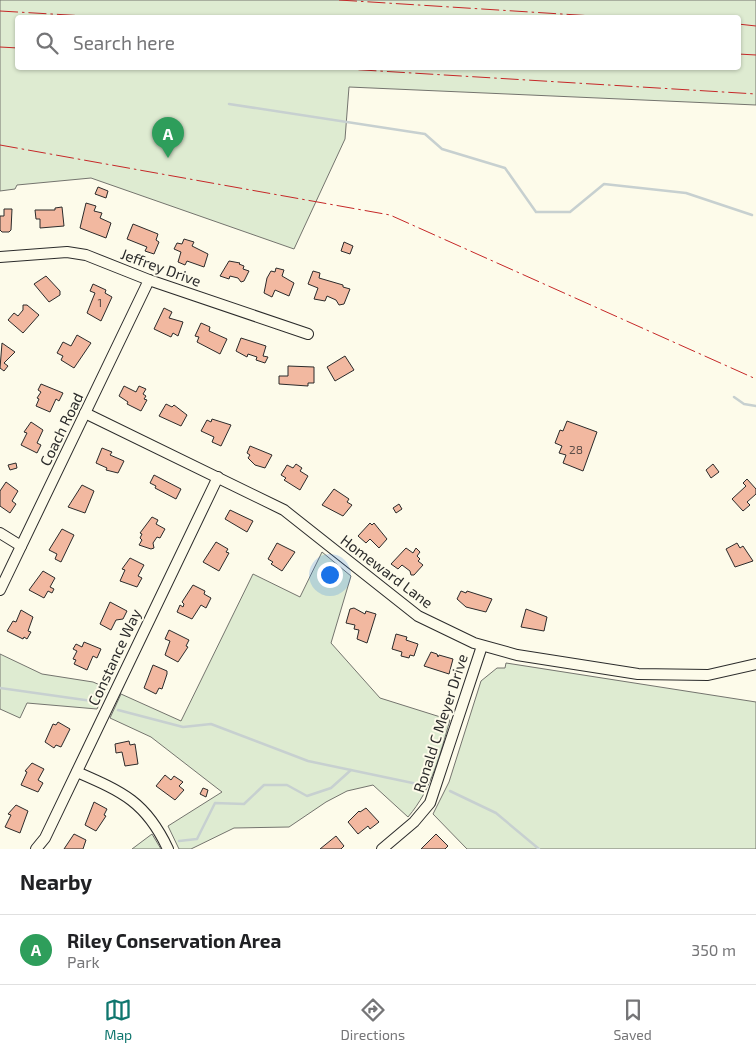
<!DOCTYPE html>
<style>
body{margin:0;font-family:"Exo 2",sans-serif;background:#f2f2f2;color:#202124}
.you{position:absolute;left:329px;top:574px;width:18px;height:18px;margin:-12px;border:4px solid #fff;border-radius:50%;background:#1a73e8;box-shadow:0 0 0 8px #1a73e833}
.badge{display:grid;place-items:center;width:32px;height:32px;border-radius:50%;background:#0f766e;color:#fff;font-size:16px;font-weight:700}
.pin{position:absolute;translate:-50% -41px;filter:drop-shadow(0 1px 2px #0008)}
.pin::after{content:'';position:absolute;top:26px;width:18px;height:15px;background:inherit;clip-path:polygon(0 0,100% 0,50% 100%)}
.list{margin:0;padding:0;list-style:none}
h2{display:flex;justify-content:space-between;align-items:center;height:65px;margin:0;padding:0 20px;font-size:21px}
h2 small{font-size:16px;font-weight:400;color:#757577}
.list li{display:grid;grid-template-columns:32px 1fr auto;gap:15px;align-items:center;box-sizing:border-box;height:70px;padding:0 20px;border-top:1px solid #e0e0e0}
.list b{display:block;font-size:19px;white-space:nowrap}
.list p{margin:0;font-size:16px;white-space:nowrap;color:#757577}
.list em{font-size:16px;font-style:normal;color:#757577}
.icon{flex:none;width:28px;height:28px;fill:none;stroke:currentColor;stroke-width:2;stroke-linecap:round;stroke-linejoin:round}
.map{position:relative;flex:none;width:756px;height:849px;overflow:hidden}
.search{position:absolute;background:#fff;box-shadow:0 1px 4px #0004;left:15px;right:15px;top:15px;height:55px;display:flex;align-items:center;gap:12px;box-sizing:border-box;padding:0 18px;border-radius:5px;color:#757577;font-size:19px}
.sheet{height:135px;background:#fff}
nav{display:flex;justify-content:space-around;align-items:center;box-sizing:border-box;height:70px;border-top:1px solid #e0e0e0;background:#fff;font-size:14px;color:#757577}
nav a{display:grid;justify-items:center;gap:2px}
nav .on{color:#0f766e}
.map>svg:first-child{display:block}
</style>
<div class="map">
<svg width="756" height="849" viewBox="0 0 756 849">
<rect width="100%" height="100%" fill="#fdfbea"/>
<!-- green -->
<g fill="#deebd1" stroke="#74746e" fill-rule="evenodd">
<path d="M 0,0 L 756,0 L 756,105 L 349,87 L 345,139 L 294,249 L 91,178 L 17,185 L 15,189 L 0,191 ZM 18,18 L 738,18 L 738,68 L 18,68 Z"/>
<path d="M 322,552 L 351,576 L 331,643 L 380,698 L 450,720 C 440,754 432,789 408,817 L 373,785 L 347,791 L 326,802 L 289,827 L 234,828 L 191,849 L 179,849 L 168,826 L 222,792 L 151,737 L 110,718 L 121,694 L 181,721 L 253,574 L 300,597 Z"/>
<path d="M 0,654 L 42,674 L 93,682 L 107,688 L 97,709 L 27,703 L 20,718 L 0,709 Z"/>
<path d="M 506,663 L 756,702 L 756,849 L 467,849 L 433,814 L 449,782 L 481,681 L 497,668 L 505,668 Z"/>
<path d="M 152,834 L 161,849 L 132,849 Z"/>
</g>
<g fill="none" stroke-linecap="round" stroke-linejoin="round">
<!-- stream -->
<g stroke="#c7d0d0" stroke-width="2.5">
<path d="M 229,104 L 425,134 L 442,149 L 505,168 L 536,212 L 570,212 L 604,184 L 686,193 L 752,215"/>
<path d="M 734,397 L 744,404 L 756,406"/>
<path d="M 0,688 L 92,701"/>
<path d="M 118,710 L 183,727 L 211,724 L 308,761 L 427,786"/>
<path d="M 450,791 L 496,813 L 539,849"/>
<path d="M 179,841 L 197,839 L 215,803 L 244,804 L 264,785 L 287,785 L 307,796 L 331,788 L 351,770"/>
</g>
</g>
<!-- building -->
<g fill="#f2b8a0" stroke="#2b2b2b">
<path d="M 98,187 L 108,191 L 106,198 L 95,194 Z"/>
<path d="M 86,203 L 96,206 L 94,211 L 102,213 L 100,218 L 111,223 L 106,238 L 80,228 Z"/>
<path d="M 62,207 L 64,226 L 40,228 L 40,219 L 36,219 L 35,210 L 55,210 L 55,208 Z"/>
<path d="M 4,209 L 12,209 L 11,230 L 9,232 L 2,232 L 0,230 L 0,216 L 4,216 Z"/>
<path d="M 133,224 L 158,234 L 156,240 L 159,242 L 154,254 L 145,251 L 147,247 L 127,239 Z"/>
<path d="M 184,239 L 194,242 L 192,246 L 208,254 L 204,267 L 187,261 L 185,265 L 178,262 L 181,252 L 174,249 L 177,243 L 182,244 Z"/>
<path d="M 344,242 L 353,246 L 350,254 L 341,251 Z"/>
<path d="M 229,261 L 240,263 L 239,264 L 244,266 L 243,269 L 249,271 L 244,281 L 241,282 L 238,278 L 230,276 L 229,279 L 220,276 Z"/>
<path d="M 276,268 L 284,270 L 282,276 L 294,283 L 289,296 L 275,290 L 272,297 L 264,293 L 267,278 L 271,271 L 275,272 Z"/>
<path d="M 313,271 L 320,273 L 319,278 L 343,285 L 343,287 L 350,289 L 344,304 L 339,305 L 336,300 L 327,296 L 325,301 L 314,299 L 318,288 L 308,284 Z"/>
<path d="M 46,276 L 60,291 L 60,295 L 49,302 L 34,284 Z"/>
<path d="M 93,284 L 106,290 L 105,293 L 112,297 L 101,321 L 87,313 L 95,293 L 90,291 Z"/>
<path d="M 23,305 L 27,305 L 39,315 L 23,333 L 8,320 L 14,313 L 18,316 L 23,310 Z"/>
<path d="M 164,308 L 172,312 L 169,318 L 183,322 L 178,336 L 173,333 L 171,337 L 154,329 Z"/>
<path d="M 201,323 L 210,327 L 209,331 L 227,339 L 220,354 L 197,342 L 199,337 L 195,336 Z"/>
<path d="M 77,335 L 91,343 L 74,368 L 61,360 L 63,356 L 57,353 L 63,342 L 71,346 Z"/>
<path d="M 241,338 L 266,346 L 263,356 L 268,357 L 265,363 L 256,360 L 257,357 L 248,354 L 247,357 L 236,351 Z"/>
<path d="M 2,343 L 15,352 L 4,363 L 8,366 L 4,371 L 0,368 Z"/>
<path d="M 345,356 L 354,370 L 335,381 L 327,367 Z"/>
<path d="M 288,366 L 314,367 L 314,383 L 308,383 L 308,386 L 279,384 L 279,376 L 288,376 Z"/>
<path d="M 41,384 L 63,393 L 59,401 L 56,399 L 50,412 L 36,406 L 39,399 L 37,398 L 41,392 L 38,390 Z"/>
<path d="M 124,386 L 136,392 L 139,386 L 146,389 L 143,394 L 146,396 L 144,399 L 147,400 L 141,411 L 127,404 L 128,402 L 119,396 Z"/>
<path d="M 166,404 L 172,407 L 174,405 L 187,415 L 181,426 L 159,416 Z"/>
<path d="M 212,419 L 231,425 L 221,446 L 212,442 L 214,437 L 201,431 L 207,420 L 211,422 Z"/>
<path d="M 567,421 L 597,432 L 583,471 L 563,463 L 566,455 L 559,453 L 562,446 L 555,443 L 560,430 L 563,431 Z"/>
<path d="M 31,422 L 43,430 L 37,443 L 41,445 L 37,453 L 21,445 L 27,433 L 24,432 Z"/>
<path d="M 250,446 L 272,455 L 265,468 L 255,465 L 248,458 L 250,455 L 247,453 Z"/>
<path d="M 102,448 L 112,452 L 110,455 L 124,461 L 118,473 L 106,470 L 107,468 L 96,463 Z"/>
<path d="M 16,463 L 17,468 L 10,470 L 8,465 Z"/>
<path d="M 296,464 L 302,468 L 300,471 L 308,476 L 300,490 L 284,480 L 286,478 L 281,475 L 287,465 L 293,468 Z"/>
<path d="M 713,464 L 719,472 L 711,478 L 706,470 Z"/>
<path d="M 154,475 L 181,489 L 176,499 L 155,488 L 156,486 L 150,483 Z"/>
<path d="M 747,479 L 756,489 L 756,494 L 747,502 L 750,505 L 743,511 L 732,499 L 746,486 L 743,483 Z"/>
<path d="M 6,482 L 18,491 L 12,501 L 16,504 L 10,513 L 0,506 L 0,491 Z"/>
<path d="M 82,485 L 94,491 L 85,513 L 68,507 Z"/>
<path d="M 334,489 L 349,499 L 347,502 L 352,505 L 343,516 L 322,505 Z"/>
<path d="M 399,504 L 402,509 L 396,513 L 393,508 Z"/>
<path d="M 230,510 L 253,521 L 247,532 L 225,519 Z"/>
<path d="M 152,517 L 158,520 L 156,524 L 165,529 L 160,538 L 157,537 L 153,543 L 154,548 L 151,549 L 139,545 L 142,540 L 140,538 L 142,534 L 140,533 Z"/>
<path d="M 370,523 L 372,525 L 374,523 L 387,539 L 379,548 L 370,539 L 366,543 L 358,536 Z"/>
<path d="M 62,529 L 74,535 L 61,562 L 55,559 L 57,554 L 49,550 Z"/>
<path d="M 216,542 L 228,549 L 226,552 L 229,553 L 219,571 L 203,562 Z"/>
<path d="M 277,543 L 295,552 L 282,571 L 271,564 L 273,562 L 268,559 Z"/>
<path d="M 737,543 L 740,548 L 743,546 L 753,561 L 735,567 L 726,549 Z"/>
<path d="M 406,548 L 413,553 L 416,548 L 420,552 L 417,556 L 420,559 L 418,561 L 423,565 L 414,575 L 411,575 L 410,571 L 402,565 L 398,569 L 391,564 Z"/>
<path d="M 130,558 L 144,565 L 138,576 L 142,578 L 137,587 L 120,581 L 125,570 L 122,569 Z"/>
<path d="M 43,571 L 55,578 L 50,587 L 54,589 L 52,593 L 48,591 L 44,598 L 29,590 Z"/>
<path d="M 193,585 L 205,591 L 204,594 L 211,598 L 206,608 L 201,605 L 192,619 L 177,612 L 180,605 L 183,607 L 184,604 L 182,602 Z"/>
<path d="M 461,591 L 466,593 L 467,591 L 492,599 L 486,612 L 466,607 L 457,599 Z"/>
<path d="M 110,602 L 127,611 L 123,619 L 116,620 L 111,630 L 100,624 Z"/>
<path d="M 354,608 L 365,614 L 366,611 L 376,614 L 367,643 L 357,639 L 359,630 L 354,629 L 355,625 L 346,623 L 350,609 Z"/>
<path d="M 526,609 L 547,617 L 544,631 L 521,627 Z"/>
<path d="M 21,610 L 33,617 L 28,631 L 31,632 L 27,639 L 24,637 L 23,639 L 7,631 L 13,621 L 16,622 Z"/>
<path d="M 169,630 L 189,640 L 186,646 L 188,647 L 178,662 L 165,655 L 170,641 L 165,639 Z"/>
<path d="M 396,634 L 407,637 L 406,640 L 418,644 L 414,656 L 410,655 L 409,658 L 401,656 L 402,652 L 392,649 Z"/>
<path d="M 84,642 L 101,649 L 97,658 L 93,656 L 87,670 L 74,664 L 76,660 L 73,659 L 77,651 L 73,649 L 76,644 L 82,647 Z"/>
<path d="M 431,652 L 437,654 L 438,657 L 439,655 L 453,659 L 449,674 L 424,666 Z"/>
<path d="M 153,665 L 167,671 L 167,674 L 162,689 L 159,688 L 156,694 L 144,688 Z"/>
<path d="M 58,722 L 70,729 L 61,747 L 56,745 L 54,748 L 45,742 L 53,724 L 56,725 Z"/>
<path d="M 129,741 L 130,745 L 135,744 L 138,764 L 125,766 L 122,752 L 116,753 L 115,744 Z"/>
<path d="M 32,763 L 44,769 L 38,780 L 43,783 L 38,792 L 21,785 L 27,772 L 25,771 Z"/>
<path d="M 165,775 L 171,780 L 174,776 L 183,782 L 179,786 L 184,790 L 175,800 L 156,786 Z"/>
<path d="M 203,788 L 208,790 L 206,797 L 200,794 Z"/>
<path d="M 94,802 L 107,809 L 104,815 L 106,816 L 96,831 L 85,825 Z"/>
<path d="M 16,805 L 28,811 L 20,833 L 5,827 L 11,815 L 8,814 Z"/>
<path d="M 366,808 L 379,822 L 370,829 L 368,826 L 358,834 L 348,822 L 359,811 L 360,812 Z"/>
<path d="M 74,834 L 86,840 L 83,849 L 64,849 Z"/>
<path d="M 436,834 L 448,846 L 445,849 L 421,849 Z"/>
<path d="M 336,836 L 344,846 L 341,849 L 320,849 Z"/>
</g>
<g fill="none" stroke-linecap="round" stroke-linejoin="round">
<defs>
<g id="minor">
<path d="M 0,257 L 67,252 L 86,255 L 149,280 L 308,334"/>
<path d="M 85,413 L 284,510 L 418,616 L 474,643 L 517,655 L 638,674 L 708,675 L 756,664"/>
<path d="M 0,533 L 21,546"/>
<path d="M 0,590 L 149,280"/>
<path d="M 77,772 C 123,792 146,802 168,849"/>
<path d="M 36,849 L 45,838 L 218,477"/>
<path d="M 382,849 L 414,822 L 430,803 L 482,646"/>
</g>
</defs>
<!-- minor casing -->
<use href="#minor" stroke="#2b2b2b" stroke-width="12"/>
<!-- minor -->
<use href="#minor" stroke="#fdfbea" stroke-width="10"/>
<!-- power -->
<g stroke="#c62828" stroke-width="1" stroke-dasharray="18 4 2.5 4" stroke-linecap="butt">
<path d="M 339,0 L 625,18"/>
<path d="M 0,11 L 120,18"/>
<path d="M 738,24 L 756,26"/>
<path d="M 0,47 L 18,48"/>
<path d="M 738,54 L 756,55"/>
<path d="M 330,68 L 756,94"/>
<path d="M 0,145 L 390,215 L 756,379"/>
</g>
</g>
<g text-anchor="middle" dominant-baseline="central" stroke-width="4" stroke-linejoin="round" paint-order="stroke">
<!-- number labels -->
<g font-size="12" fill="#5d4e48">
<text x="100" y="302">1</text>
<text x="576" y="449">28</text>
</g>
<!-- street labels -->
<g font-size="15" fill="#2b2b2b" stroke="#fdfbea">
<text transform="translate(161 267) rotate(20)">Jeffrey Drive</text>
<text transform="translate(61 429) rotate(-64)">Coach Road</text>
<text transform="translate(387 571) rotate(37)">Homeward Lane</text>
<text transform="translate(114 657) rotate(-65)">Constance Way</text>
<text transform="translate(440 723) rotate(-72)">Ronald C Meyer Drive</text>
</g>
</g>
</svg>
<div class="you"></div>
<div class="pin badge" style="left:168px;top:158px;background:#2e9e5b">A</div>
<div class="search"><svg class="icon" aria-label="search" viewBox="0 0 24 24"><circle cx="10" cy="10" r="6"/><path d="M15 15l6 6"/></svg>Search here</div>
</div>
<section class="sheet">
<h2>Nearby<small></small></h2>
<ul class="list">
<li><span class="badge" style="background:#2e9e5b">A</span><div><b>Riley Conservation Area</b><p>Park</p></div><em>350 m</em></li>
</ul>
</section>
<nav>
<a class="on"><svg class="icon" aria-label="map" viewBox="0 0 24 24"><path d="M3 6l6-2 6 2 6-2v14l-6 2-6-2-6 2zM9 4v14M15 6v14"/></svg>Map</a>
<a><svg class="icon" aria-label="directions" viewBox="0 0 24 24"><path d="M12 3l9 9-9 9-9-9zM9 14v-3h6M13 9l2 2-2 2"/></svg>Directions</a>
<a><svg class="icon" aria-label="saved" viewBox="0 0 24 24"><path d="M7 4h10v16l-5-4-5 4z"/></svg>Saved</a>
</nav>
